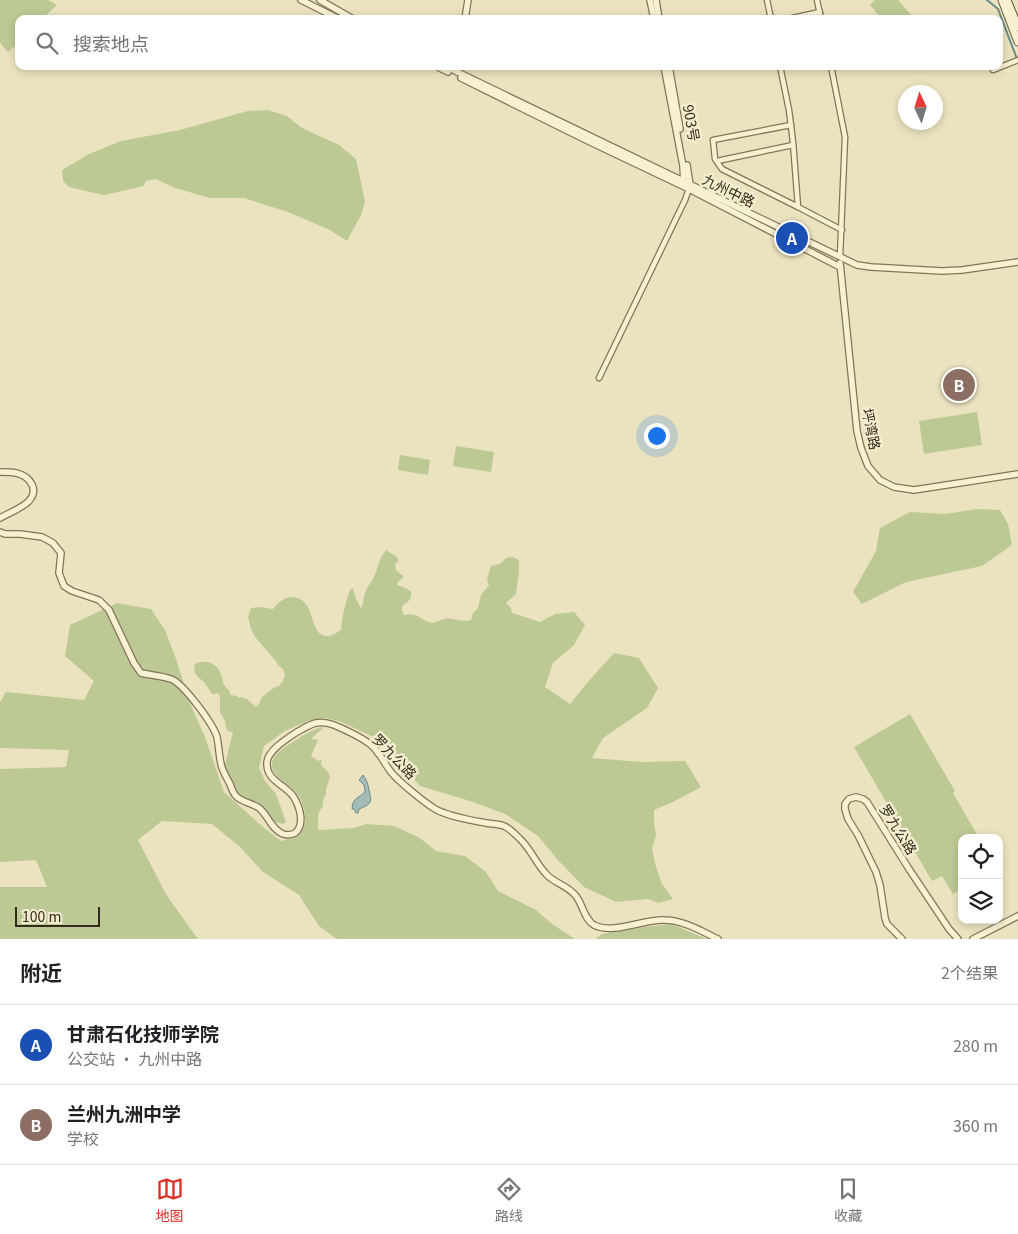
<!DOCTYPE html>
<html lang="zh">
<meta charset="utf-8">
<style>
body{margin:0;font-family:Georgia,"Noto Sans SC",serif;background:#f6f6f6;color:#202124}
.controls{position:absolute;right:15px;bottom:15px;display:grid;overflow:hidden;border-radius:10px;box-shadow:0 2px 8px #0003}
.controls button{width:45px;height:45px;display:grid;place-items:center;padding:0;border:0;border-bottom:1px solid #e0e0e0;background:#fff;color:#202124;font:25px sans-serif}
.compass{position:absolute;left:898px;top:85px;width:45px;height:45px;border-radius:50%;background:#fff;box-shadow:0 2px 8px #0003;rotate:356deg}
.scale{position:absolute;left:15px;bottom:12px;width:85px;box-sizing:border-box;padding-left:5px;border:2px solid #332a1c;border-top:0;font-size:14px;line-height:18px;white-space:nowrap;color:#332a1c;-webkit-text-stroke:4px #f3edce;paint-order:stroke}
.you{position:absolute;left:656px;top:435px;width:18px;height:18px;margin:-12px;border:4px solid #fff;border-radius:50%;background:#1a73e8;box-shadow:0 0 0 8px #1a73e833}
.badge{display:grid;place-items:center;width:32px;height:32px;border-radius:50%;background:#d93025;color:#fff;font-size:16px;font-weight:700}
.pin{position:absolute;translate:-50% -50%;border:2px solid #fff;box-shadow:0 1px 5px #0006}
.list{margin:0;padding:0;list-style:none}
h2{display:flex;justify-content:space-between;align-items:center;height:65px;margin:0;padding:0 20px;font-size:21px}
h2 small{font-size:16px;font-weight:400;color:#757577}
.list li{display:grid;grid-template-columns:32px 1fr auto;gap:15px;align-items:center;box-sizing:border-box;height:80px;padding:0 20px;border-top:1px solid #e0e0e0}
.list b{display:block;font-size:19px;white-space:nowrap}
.list p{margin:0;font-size:16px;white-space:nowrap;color:#757577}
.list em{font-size:16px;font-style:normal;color:#757577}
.icon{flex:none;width:28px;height:28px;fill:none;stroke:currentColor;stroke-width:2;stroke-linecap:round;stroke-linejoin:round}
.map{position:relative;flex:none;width:1018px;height:939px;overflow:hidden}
.search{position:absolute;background:#fff;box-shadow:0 2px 8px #0003;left:15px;right:15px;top:15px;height:55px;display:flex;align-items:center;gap:12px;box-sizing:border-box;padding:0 18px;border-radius:10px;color:#757577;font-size:19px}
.sheet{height:225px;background:#fff}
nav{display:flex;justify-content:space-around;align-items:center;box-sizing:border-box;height:70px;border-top:1px solid #e0e0e0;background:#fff;font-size:14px;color:#757577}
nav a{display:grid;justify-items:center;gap:2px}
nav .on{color:#d93025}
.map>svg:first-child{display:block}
</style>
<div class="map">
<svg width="1018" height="939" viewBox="0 0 1018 939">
<rect width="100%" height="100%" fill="#ebe3bf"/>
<!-- green -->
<g fill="#bdc994">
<path d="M 0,0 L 48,0 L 57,5 L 42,19 L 19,19 L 19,42 L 8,52 L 0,43 Z"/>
<path d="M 875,0 L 898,0 L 911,15 L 907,19 L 882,19 L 870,5 Z"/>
<path d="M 268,110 L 287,116 L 302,128 L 339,145 L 356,159 L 365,202 L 361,215 L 347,241 L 330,230 L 288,212 L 244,198 L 210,198 L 175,188 L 156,179 L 146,181 L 144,186 L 104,195 L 69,187 L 63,181 L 62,170 L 89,154 L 121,141 L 180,130 L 248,111 Z"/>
<path d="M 977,412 L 982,445 L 924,454 L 919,421 Z"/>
<path d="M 456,446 L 494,452 L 491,472 L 453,466 Z"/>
<path d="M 400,455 L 430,460 L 428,475 L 398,470 Z"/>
<path d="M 976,509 L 1000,510 L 1008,524 L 1012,545 L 982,566 L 906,582 L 862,604 L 853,592 L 876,551 L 880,528 L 910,512 L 946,514 Z"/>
<path d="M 386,550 L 397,557 L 398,561 L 395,565 L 396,570 L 404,577 L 398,582 L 397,585 L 406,588 L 411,592 C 412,600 408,602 402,606 L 402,611 L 404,615 C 418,612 418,618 429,622 C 436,624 438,620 444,619 C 452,617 461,623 471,620 L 473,613 L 478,608 L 481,595 L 489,585 L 487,579 L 491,566 L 500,564 L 506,558 L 513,557 L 519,560 L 519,572 L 516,594 L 506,603 L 511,608 L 512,613 L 540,622 L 555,614 L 574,612 L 585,625 L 574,645 L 553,663 L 545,687 L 570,704 L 587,683 L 614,653 L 639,658 L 658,688 L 647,708 L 603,738 L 592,758 L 641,762 L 685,761 L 701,787 L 673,802 L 654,810 L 654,824 L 656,835 L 652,849 L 656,867 L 662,884 L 673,899 L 658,903 L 648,899 L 616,902 L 584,887 L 557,859 L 538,836 L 505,814 L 470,801 L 420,786 L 378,739 L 339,721 L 325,718 L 310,720 L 285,731 L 264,746 L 259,768 L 265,781 L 276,794 L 286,822 L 283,824 L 275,822 L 266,812 L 238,795 L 225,767 L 225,764 L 233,732 L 228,731 L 226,727 L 225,721 L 220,712 L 220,695 L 217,693 L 214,694 L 212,694 C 209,690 207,686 204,682 C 198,676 192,675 195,664 C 205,659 217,663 221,674 C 223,678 222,682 225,686 C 226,688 228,690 230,692 L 230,695 L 237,696 L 239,698 L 241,697 L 247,699 L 256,707 L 259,704 L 262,697 L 275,687 L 279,686 L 283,681 L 285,675 L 283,669 L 279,666 L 275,660 L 255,637 L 251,629 L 248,617 L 251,608 L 259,607 L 273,609 C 278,603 284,597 292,597 C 315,598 309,628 322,635 C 328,638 335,634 341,630 C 342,617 345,603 350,590 L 353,588 L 356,599 L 361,608 C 364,603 363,598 365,593 C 367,587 370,584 373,579 C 378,569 379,558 386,550 Z"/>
<path d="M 117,603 L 151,609 L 165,630 L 176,659 L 190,703 L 205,737 L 224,792 L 263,827 L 281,841 C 286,839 294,838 299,834 C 310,826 304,804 298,795 C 293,788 286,784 280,779 C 264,764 274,753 290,744 C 301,737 311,729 324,727 L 311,739 L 318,740 L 311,756 L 318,761 L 322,759 L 321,765 L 328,772 L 330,777 L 326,789 L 326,794 L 323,800 L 323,806 L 319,812 L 318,817 L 318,830 L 354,828 L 366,824 L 394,826 L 420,838 L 436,851 L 465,856 L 486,872 L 498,891 L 536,910 L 552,924 L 575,939 L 337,939 L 319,926 L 299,895 L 263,872 L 239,846 L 212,824 L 162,821 L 138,840 L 167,896 L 198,939 L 0,939 L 0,887 L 47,887 L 36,860 L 0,862 L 0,769 L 66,767 L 69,750 L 0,748 L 0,702 L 6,692 L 84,700 L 94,681 L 65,656 L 70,625 Z"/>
<path d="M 910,714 L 955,791 L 953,793 L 979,838 L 962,838 L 962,888 L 953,894 L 942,876 L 932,881 L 854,747 Z"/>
<path d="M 671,924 L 707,939 L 596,939 L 602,934 L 645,927 Z"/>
</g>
<!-- water -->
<path fill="#a2bdb8" stroke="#6a8a86" d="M 363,775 C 367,781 368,784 369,790 C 372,802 372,804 359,809 L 358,813 L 356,813 L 354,809 L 352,809 C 353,797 358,799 365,792 L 364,785 L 359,780 Z"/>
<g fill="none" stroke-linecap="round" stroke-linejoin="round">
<!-- stream -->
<path stroke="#6a8a86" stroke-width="2" d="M 987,0 L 998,9 L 1017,59"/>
<defs>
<g id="minor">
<path d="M 767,0 L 771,19"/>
<path d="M 817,0 L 821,19"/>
<path d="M 788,19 L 820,12"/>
<path d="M 780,66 L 789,110 L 793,142 L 798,207 L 842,230"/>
<path d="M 831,66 L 845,137 L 840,257"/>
<path d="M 993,70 L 1018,60"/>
<path d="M 791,125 L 713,140 L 715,159 L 722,169 L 798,207"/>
<path d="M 717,161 L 793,145"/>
<path d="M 599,378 L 685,200 L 690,186"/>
</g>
<g id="tertiary">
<path d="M 301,0 L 339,19"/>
<path d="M 320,0 L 353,19"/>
<path d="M 650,0 L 654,19"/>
<path d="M 656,0 L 659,19"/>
<path d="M 465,19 L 468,0"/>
<path d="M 436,66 L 448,72"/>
<path d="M 445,66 L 857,265 L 871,267 L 942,271 L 962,270 L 1018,262"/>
<path d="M 664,66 L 683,166 L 684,184"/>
<path d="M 669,66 L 680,129"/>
<path d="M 461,78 L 586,140 L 689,189 L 840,267"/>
<path d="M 687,165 L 690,185"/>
<path d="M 840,263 L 857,431 L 861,448 L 868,466 L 880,480 L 894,487 L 914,490 L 1018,474"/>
<path d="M 0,472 C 5,472 11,472 16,473 C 30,476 40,490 28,502 C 20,509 9,513 0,518"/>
<path d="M 0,532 L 5,534 L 20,534 L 42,537 L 53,543 L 61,553 L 59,573 L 64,586 L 72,591 L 99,600 L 109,610 L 134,663 L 141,673 C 150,675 162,676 171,679 C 184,684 213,724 217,737 C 219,747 219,758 222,768 C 224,773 227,779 230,784 C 231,787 233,793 236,796 C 241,802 252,803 259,808 C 268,815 271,829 283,834 C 286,835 292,835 295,833 C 306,824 299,805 293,796 C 284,784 266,781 267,762 C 268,750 288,738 297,732 C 311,724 318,719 334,725 C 346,730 359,736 370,744 C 379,751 384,763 391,772 C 399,782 424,802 435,809 C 450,817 470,820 486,823 C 491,824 499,824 504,826 C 509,828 514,833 518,837 C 530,847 536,864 547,875 C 556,884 567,885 576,896 C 583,905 584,919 594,925 C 614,935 643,919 664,920 C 683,920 701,931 718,939"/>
<path d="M 902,939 L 887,924 L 885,918 L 880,885 L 876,872 L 858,835 L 848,819 L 845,809 L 845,804 L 849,799 L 856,797 L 863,799 L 867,802 L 909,869 L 949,929 L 958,939"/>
<path d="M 973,939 L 1018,916"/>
</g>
<g id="secondary">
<path d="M 1002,0 L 1018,42"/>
<path d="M 1007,0 L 1018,27"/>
</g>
</defs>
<!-- minor casing -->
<use href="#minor" stroke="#837458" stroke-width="7"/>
<!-- tertiary casing -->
<use href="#tertiary" stroke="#837458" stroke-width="8"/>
<!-- secondary casing -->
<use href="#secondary" stroke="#65553c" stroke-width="9"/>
<!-- minor -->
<use href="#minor" stroke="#f7f0d2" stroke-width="4.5"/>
<!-- tertiary -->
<use href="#tertiary" stroke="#f7f0d2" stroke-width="5.5"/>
<!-- secondary -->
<use href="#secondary" stroke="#f7f0d2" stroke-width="7"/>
</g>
<g text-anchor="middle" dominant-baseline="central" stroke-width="5" stroke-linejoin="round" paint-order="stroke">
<!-- street labels -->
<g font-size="14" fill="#332a1c" stroke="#f3edce">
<text transform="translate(692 123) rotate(80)">903号</text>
<text transform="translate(729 190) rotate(26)">九州中路</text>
<text transform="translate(872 429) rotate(79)">坪湾路</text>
<text transform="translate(395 756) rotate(46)">罗九公路</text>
<text transform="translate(899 829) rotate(58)">罗九公路</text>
</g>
</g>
</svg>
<div class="controls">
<button><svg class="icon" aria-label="locate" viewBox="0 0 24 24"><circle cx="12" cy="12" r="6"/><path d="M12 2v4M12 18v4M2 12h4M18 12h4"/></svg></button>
<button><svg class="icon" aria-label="layers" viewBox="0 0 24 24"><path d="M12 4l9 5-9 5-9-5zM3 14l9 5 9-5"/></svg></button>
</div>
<svg class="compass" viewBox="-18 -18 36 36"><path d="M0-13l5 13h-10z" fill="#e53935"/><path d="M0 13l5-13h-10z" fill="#757577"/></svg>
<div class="scale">100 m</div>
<div class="you"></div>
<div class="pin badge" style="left:792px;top:238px;background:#1a4fb4">A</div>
<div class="pin badge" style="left:959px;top:385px;background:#8d6e63">B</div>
<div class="search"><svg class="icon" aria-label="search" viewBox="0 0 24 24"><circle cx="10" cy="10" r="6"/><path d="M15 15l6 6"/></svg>搜索地点</div>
</div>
<section class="sheet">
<h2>附近<small>2个结果</small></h2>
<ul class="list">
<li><span class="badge" style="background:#1a4fb4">A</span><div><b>甘肃石化技师学院</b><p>公交站 · 九州中路</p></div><em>280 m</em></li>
<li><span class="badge" style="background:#8d6e63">B</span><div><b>兰州九洲中学</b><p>学校</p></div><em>360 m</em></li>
</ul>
</section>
<nav>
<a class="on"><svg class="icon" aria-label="map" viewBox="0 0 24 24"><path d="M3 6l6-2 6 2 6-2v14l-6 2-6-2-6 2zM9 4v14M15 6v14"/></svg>地图</a>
<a><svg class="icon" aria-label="directions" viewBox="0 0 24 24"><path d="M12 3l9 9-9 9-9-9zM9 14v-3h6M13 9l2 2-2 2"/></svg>路线</a>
<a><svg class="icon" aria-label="saved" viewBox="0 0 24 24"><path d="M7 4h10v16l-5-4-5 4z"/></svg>收藏</a>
</nav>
